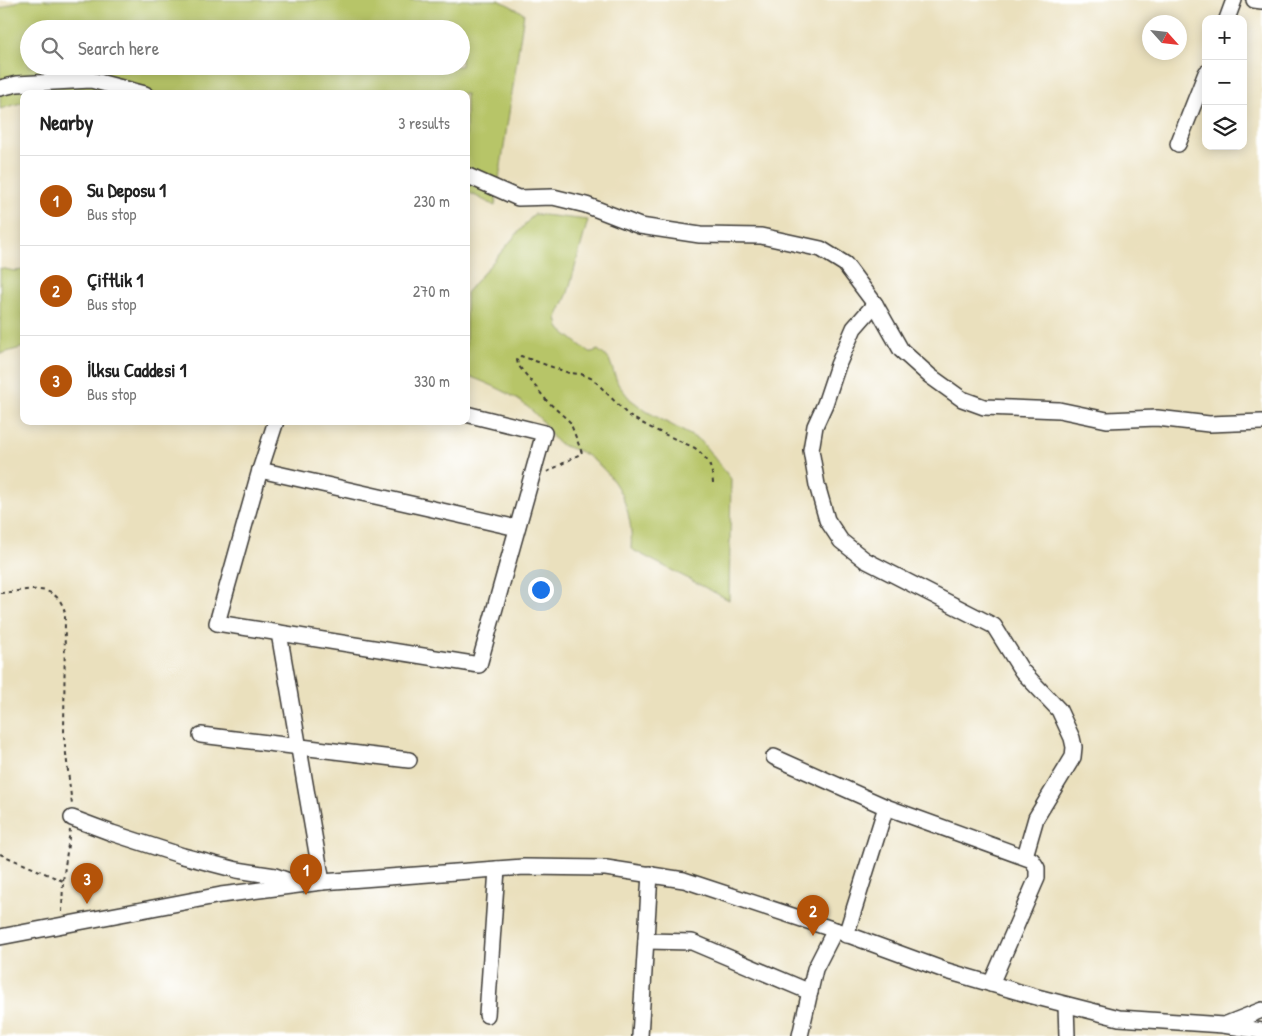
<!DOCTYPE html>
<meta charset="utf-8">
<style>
body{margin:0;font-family:"Patrick Hand",sans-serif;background:#f2f2f2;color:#222}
.controls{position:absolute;right:15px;top:15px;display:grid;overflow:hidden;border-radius:10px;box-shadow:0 2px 12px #0003}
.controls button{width:45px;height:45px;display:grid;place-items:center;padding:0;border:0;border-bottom:1px solid #e0e0e0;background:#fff;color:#222;font:25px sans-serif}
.compass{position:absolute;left:1142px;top:15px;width:45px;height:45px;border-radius:50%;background:#fff;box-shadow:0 2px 12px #0003;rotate:117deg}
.you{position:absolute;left:540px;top:589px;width:18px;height:18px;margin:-12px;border:4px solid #fff;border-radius:50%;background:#1a73e8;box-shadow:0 0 0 8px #1a73e833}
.badge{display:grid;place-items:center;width:32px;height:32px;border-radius:50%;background:#b45309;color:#fff;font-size:16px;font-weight:700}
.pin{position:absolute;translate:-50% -41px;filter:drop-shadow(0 1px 2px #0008)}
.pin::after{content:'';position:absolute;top:26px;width:18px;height:15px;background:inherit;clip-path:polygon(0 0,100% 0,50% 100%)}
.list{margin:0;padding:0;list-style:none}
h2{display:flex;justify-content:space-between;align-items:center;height:65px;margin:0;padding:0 20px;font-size:21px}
h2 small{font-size:16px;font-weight:400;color:#767676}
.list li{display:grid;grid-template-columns:32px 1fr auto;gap:15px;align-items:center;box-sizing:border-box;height:90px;padding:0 20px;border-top:1px solid #e0e0e0}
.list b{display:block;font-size:19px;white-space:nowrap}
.list p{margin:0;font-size:16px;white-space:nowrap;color:#767676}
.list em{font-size:16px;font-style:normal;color:#767676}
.icon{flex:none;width:28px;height:28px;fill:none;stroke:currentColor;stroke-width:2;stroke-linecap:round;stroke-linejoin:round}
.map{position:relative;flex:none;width:1262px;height:1036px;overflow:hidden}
.search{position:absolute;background:#fff;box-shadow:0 2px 12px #0003;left:20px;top:20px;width:450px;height:55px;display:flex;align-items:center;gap:12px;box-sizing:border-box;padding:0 18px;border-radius:28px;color:#767676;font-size:19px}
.panel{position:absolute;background:#fff;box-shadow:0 2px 12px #0003;left:20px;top:90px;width:450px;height:335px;border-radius:10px}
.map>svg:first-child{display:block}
</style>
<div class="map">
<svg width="1262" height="1036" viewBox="0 0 1262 1036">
<rect width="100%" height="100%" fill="#fff"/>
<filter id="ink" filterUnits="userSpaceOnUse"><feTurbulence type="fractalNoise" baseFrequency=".02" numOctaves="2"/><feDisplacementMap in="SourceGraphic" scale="10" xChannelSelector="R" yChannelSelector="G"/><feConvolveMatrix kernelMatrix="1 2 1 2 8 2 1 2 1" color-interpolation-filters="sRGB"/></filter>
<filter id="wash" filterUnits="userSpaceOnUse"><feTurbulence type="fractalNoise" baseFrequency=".0096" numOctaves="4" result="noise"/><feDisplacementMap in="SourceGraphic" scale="20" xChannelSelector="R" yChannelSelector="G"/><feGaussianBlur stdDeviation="1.12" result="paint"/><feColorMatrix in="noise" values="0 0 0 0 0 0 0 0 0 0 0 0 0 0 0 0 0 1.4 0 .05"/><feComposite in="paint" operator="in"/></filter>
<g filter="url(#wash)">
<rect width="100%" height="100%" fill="#eae0bd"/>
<!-- green -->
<g fill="#b7c568" stroke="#6a7042" fill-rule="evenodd">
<path d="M 21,0 L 499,0 L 524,13 L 495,206 L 466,191 L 466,94 L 24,94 L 24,102 L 0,109 L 0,9 ZM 29,29 L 461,29 L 461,66 L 29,66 Z"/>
<path d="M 534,214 L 588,220 L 568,293 L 557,318 L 559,327 L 562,331 L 589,352 L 592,352 L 598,350 L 609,359 L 618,384 L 630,399 L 646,411 L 701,441 L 731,479 L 729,600 L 631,549 C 634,510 617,472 581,452 C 575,449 561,446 557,442 C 551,436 547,427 541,420 C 521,397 495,386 466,375 L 466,293 Z"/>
<path d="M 0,268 L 14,271 L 24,270 L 24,347 L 0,354 Z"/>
</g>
</g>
<g filter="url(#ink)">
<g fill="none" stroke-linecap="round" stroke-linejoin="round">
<defs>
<g id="minor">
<path d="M 1254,0 L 1262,1"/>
<path d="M 1227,19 L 1234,0"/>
<path d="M 0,88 L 17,84 L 91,80 L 145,94"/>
<path d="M 1178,144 L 1206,73"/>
<path d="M 466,175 L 518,198 L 553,197 L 586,205 L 640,226 L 700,235 L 761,236 L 821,249 L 845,264 L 875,304 L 901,350 L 930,376 L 962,399 L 984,407 L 1059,410 L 1107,420 L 1157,418 L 1209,424 L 1262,422"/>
<path d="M 875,304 L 854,328 L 838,365 L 825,404 L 815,426 L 811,450 L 817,485 L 827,520 L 841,541 L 865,560 L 994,626 L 1022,671 L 1059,710 L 1072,738 L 1074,747 L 1073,757 L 1036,818 L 1025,856"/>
<path d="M 276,421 L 260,470 L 217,623 L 479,665 L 544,433 L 466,414"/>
<path d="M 260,470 L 517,528"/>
<path d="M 279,633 L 322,882"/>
<path d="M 201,735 L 409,760"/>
<path d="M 774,757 L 886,807 L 1032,860 L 1037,868 L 1037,878 L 991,984"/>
<path d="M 72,818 L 112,833 L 183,856 L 237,870 L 275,876 L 297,884"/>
<path d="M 846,935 L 886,807"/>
<path d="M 0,937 L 221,895 L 322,882 L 524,867 L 606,868 L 684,880 L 835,930 L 947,971 L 1033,996 L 1119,1018 L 1223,1025 L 1262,1031"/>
<path d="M 646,941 L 692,942 L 810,992"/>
<path d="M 1066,1005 L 1067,1036"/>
<path d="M 487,1015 L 497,869"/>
<path d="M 1224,1025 L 1262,1010"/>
<path d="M 640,1036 L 650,874"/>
<path d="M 800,1036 L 815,969 L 835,930"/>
</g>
</defs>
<!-- minor casing -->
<use href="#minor" stroke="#3b3934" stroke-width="18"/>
<!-- path -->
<g stroke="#3b3934" stroke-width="2" stroke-dasharray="4 4" stroke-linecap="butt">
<path d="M 547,472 L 582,453 L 570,422 L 547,401 L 518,365 L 517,360 L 521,356 L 569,373 L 581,374 L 593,379 L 629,416 L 653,429 L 695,448 L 703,455 L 709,463 L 712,473 L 713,483"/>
<path d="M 0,593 C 26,591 57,580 65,613 L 64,737 L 72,805"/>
<path d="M 0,854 L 63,881"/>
<path d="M 62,912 L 63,881 L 70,830"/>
</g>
<!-- minor -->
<use href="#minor" stroke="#fff" stroke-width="15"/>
</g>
</g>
</svg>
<div class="controls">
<button>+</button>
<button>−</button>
<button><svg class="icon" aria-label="layers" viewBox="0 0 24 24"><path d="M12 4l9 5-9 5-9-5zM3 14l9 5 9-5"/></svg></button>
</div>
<svg class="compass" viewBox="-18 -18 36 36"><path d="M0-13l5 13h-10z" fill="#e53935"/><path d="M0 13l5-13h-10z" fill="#767676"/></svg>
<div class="you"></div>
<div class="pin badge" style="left:306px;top:895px">1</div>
<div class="pin badge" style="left:813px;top:936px">2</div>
<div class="pin badge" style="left:87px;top:904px">3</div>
<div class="search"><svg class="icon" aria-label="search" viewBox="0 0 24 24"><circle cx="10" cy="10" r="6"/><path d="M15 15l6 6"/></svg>Search here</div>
<section class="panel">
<h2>Nearby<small>3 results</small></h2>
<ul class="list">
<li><span class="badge">1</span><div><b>Su Deposu 1</b><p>Bus stop</p></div><em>230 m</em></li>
<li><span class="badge">2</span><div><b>Çiftlik 1</b><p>Bus stop</p></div><em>270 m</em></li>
<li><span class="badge">3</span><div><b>İlksu Caddesi 1</b><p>Bus stop</p></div><em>330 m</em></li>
</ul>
</section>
</div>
